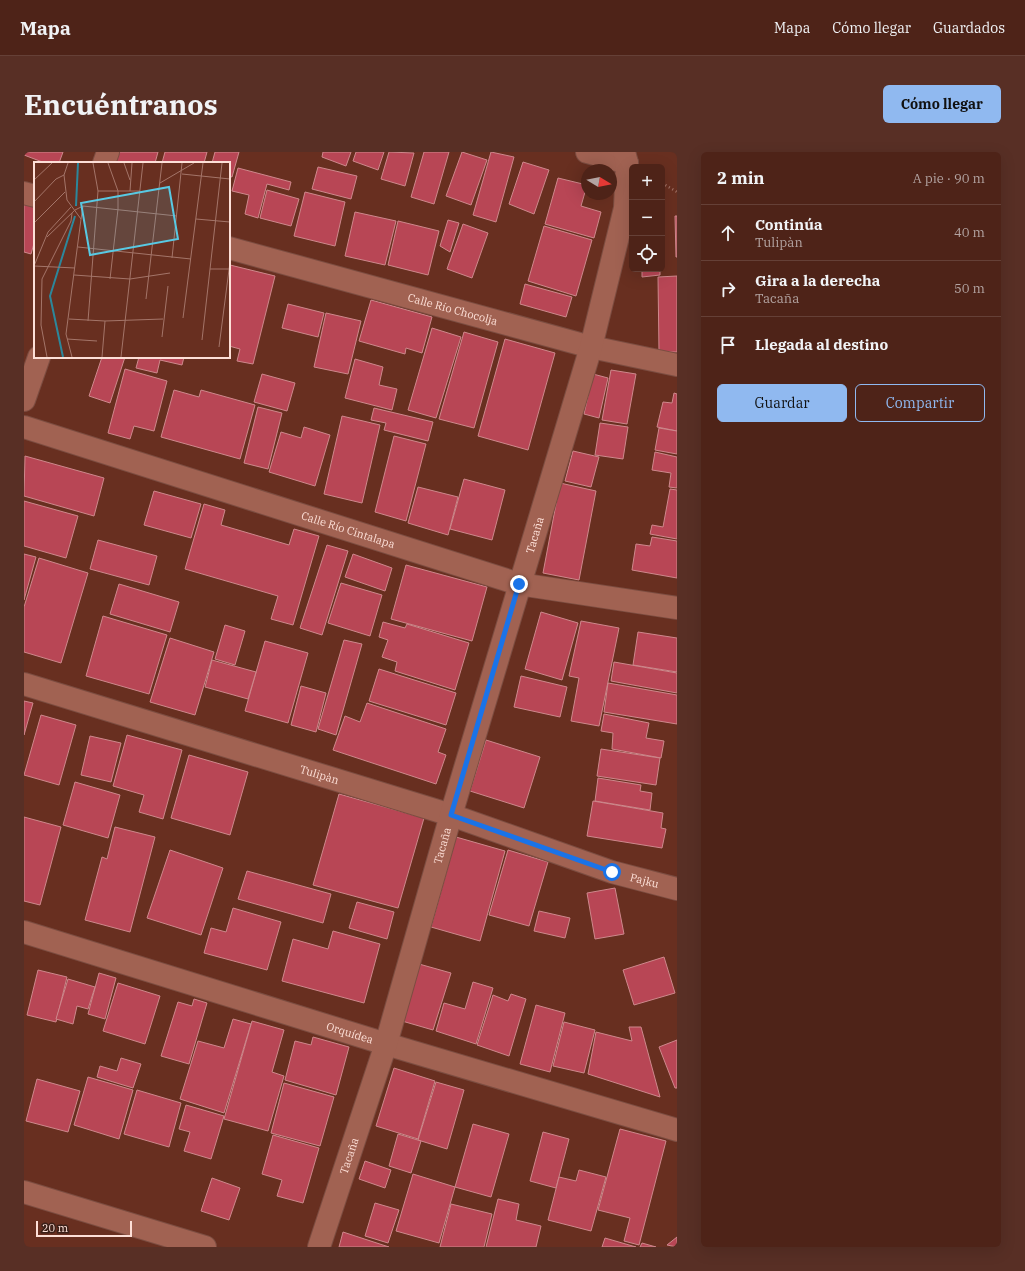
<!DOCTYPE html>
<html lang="es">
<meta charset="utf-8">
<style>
body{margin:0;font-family:"IBM Plex Serif",serif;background:#582f25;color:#f1f3f6}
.controls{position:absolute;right:12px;top:12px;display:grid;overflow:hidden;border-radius:6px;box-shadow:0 4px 16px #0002}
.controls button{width:36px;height:36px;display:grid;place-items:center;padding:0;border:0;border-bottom:1px solid #654037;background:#4e2318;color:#f1f3f6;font:20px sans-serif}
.compass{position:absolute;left:557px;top:12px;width:36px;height:36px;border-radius:50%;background:#4e2318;box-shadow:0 4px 16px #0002;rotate:100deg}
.scale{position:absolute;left:12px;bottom:10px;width:96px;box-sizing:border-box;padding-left:4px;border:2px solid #fddfd7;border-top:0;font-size:11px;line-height:14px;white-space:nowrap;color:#fddfd7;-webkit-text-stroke:3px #3b211a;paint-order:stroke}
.stop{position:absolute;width:12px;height:12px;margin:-9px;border:3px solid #1a73e8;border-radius:50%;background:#fff}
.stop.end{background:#1a73e8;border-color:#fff;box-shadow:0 1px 4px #0008}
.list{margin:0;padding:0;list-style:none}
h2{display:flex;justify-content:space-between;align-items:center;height:52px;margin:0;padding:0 16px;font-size:17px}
h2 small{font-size:13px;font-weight:400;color:#b3a4a2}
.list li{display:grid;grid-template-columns:26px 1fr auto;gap:12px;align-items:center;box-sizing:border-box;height:56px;padding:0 16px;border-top:1px solid #654037}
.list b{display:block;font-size:15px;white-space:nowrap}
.list p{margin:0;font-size:13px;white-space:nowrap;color:#b3a4a2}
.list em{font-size:13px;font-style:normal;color:#b3a4a2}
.actions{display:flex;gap:8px;padding:12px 16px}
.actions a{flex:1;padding:9px 0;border:1px solid #90b9f0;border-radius:6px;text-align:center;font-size:14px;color:#90b9f0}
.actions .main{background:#90b9f0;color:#111}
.icon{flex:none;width:22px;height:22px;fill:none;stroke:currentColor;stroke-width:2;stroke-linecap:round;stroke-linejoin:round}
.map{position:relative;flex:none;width:653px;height:1095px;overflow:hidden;border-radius:6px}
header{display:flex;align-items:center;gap:24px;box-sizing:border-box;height:56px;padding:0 20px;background:#4e2318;border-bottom:1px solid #654037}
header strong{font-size:19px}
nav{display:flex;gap:22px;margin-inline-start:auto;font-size:14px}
.intro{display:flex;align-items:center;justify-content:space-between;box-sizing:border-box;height:96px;padding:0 24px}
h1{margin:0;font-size:28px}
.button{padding:10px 18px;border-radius:6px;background:#90b9f0;color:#111;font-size:14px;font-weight:700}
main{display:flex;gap:24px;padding:0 24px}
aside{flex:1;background:#4e2318;border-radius:6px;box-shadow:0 4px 16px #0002}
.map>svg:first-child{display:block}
</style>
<header>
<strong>Mapa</strong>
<nav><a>Mapa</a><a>Cómo llegar</a><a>Guardados</a></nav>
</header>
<div class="intro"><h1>Encuéntranos</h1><a class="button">Cómo llegar</a></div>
<main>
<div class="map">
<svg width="653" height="1095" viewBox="0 0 653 1095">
<rect width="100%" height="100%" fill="#682f20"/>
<!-- building -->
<g fill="#b84655" stroke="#ce888c">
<path d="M 0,0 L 39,0 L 35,11 L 21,11 L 0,3 Z"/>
<path d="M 93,0 L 134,0 L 131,11 L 90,11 Z"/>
<path d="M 141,0 L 183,0 L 180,11 L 138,11 Z"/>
<path d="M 191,0 L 215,0 L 208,25 L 205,24 L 205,11 L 188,11 Z"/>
<path d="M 299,0 L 327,0 L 322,14 L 298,5 Z"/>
<path d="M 332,0 L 360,0 L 354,18 L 329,9 Z"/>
<path d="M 365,0 L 390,1 L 381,34 L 357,27 Z"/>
<path d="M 400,0 L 425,0 L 410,52 L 387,45 Z"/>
<path d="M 438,0 L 463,8 L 447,53 L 422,44 Z"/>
<path d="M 467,0 L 490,5 L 472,70 L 449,63 Z"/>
<path d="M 499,10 L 525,18 L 510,62 L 485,52 Z"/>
<path d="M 294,15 L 333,24 L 327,47 L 288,37 Z"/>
<path d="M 214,16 L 267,30 L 265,38 L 243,32 L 234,66 L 221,62 L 225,43 L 208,39 Z"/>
<path d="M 534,26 L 563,33 L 557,54 L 577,60 L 570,86 L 521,72 Z"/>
<path d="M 243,38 L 275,47 L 267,74 L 236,66 Z"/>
<path d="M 281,40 L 321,50 L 311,94 L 270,84 Z"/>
<path d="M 0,47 L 11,50 L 11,88 L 7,102 L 0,100 Z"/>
<path d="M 331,60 L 372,69 L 361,113 L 321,104 Z"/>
<path d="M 651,64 L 653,64 L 653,105 L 652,105 Z"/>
<path d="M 424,68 L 435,71 L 426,100 L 416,94 Z"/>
<path d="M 374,69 L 415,79 L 404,123 L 364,113 Z"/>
<path d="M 439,72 L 464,81 L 448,126 L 423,117 Z"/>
<path d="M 520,74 L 568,88 L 552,144 L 504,129 Z"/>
<path d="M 206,113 L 251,124 L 229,212 L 213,209 L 216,197 L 205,194 Z"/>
<path d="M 618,117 L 636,117 L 636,123 L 618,125 Z"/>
<path d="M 653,124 L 653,200 L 635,200 L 634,125 Z"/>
<path d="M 501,132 L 548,145 L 542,165 L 496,152 Z"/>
<path d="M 347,148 L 408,165 L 398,201 L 382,196 L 381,202 L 335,189 Z"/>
<path d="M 264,152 L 300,161 L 294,185 L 258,176 Z"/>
<path d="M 302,161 L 337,169 L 324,222 L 290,215 Z"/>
<path d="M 408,176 L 437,185 L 412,266 L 384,258 Z"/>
<path d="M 440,180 L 474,190 L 450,276 L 415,267 Z"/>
<path d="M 481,187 L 531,201 L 504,298 L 454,284 Z"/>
<path d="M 78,205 L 101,205 L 86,251 L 65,244 Z"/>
<path d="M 115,205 L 160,205 L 158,213 L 136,208 L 133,221 L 112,216 Z"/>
<path d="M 331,207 L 359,215 L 355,233 L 373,237 L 368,258 L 321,246 Z"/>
<path d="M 101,217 L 143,229 L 130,279 L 110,274 L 106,287 L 84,281 Z"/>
<path d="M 587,218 L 612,222 L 603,272 L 578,268 Z"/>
<path d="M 238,222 L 271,231 L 263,259 L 230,250 Z"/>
<path d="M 569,222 L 584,226 L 575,266 L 560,262 Z"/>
<path d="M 150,238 L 175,245 L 177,238 L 231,253 L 216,307 L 137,285 Z"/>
<path d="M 650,241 L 653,242 L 653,279 L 633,275 L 639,250 L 648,251 Z"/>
<path d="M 234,255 L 258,261 L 244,317 L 220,311 Z"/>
<path d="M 350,256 L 409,270 L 404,289 L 360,278 L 362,271 L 347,268 Z"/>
<path d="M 318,264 L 356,273 L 338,351 L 300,342 Z"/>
<path d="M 576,271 L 604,275 L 599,307 L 571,303 Z"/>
<path d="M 280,275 L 306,283 L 291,334 L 245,320 L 257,280 L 277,286 Z"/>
<path d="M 635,276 L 653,279 L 653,302 L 631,298 Z"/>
<path d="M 370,284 L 402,292 L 382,369 L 351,360 Z"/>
<path d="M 549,299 L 575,305 L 567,335 L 541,329 Z"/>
<path d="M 631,300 L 653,305 L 653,336 L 645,335 L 647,321 L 628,318 Z"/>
<path d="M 1,304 L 80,326 L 70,364 L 0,344 Z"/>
<path d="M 440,327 L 481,338 L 468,388 L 426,377 Z"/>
<path d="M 536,331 L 572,339 L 555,428 L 519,421 Z"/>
<path d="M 394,335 L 434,345 L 424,383 L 384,371 Z"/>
<path d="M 646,337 L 653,338 L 653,387 L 626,382 L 628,373 L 639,375 Z"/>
<path d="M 130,339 L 177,352 L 167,386 L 120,373 Z"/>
<path d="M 0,349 L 54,364 L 42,406 L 0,394 Z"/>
<path d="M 180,352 L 201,358 L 197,373 L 265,393 L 270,377 L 295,384 L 269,473 L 247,467 L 254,444 L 161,417 Z"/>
<path d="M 628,385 L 653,389 L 653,426 L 608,418 L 612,392 L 626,394 Z"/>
<path d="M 74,388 L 133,404 L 125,433 L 66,417 Z"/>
<path d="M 303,393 L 324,399 L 298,483 L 276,476 Z"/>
<path d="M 0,402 L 12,405 L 0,448 Z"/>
<path d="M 329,402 L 368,416 L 361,439 L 321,425 Z"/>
<path d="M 15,406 L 64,421 L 37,511 L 0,500 L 0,455 Z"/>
<path d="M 382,413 L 463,435 L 448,489 L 367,467 Z"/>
<path d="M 317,431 L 358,443 L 346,484 L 304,471 Z"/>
<path d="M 95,432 L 155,450 L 146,480 L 86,462 Z"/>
<path d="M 517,460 L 554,471 L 538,528 L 501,517 Z"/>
<path d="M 79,464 L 143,483 L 125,542 L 62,524 Z"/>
<path d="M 557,469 L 595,476 L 575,574 L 547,569 L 555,526 L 545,524 Z"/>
<path d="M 359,470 L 381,476 L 383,472 L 445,491 L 431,538 L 371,519 L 373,510 L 358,505 L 364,488 L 355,485 Z"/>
<path d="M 201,473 L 221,479 L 211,513 L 191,507 Z"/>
<path d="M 614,480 L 653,486 L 653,520 L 609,513 Z"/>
<path d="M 146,486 L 190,500 L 171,563 L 126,550 Z"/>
<path d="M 320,488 L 338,492 L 312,583 L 294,577 Z"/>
<path d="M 241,489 L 284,501 L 264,571 L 221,559 Z"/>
<path d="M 188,508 L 232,520 L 224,547 L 181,535 Z"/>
<path d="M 590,510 L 653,521 L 653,541 L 587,529 Z"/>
<path d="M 355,517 L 432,541 L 422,573 L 345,549 Z"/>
<path d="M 497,524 L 543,535 L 536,565 L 490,555 Z"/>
<path d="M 584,531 L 653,543 L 653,572 L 580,560 Z"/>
<path d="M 277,534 L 302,541 L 292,580 L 267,573 Z"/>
<path d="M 0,549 L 9,551 L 0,583 Z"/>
<path d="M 343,551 L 422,577 L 414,600 L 422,603 L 412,632 L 309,598 L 321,564 L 336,570 Z"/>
<path d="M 580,562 L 625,571 L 622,586 L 640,589 L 637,606 L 588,597 L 589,581 L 577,579 Z"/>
<path d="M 17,563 L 52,573 L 35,633 L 0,623 Z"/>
<path d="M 103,583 L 158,598 L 139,667 L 115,660 L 120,643 L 89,634 Z"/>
<path d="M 66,584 L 97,591 L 87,630 L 57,623 Z"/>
<path d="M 462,588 L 516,605 L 500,656 L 446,639 Z"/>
<path d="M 577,597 L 636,606 L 632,633 L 573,624 Z"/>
<path d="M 165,603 L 224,620 L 206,683 L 147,666 Z"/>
<path d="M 574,626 L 617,633 L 616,639 L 628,641 L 626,658 L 571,649 Z"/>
<path d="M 51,630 L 96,643 L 84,686 L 39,673 Z"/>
<path d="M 315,642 L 400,666 L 374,756 L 289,733 Z"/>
<path d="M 569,649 L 639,661 L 637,676 L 642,677 L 638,696 L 563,684 Z"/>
<path d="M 0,665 L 37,675 L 16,753 L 0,749 Z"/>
<path d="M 91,675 L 131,685 L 106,780 L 61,768 L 78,705 L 83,707 Z"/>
<path d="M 432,685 L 481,699 L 456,789 L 407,775 Z"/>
<path d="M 146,698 L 199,716 L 177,783 L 123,766 Z"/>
<path d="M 484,698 L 524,710 L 505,774 L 465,763 Z"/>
<path d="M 223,719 L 307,742 L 299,771 L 214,747 Z"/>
<path d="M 591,736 L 600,782 L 571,787 L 563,741 Z"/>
<path d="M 333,750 L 370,760 L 363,787 L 325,776 Z"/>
<path d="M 209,756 L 257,770 L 243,818 L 180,801 L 187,776 L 202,780 Z"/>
<path d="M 515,759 L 546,766 L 541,786 L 510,779 Z"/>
<path d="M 309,779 L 356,792 L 340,851 L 258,829 L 269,787 L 304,797 Z"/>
<path d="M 640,805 L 651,841 L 610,853 L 599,818 Z"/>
<path d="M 395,812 L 427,821 L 409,878 L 378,869 Z"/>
<path d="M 14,818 L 43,825 L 32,870 L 3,863 Z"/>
<path d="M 75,821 L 92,826 L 81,867 L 64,862 Z"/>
<path d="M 44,827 L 71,835 L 64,857 L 53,854 L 49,872 L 32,867 Z"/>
<path d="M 449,830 L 469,836 L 452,892 L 412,879 L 420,851 L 441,857 Z"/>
<path d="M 94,831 L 136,844 L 121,892 L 79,879 Z"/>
<path d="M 487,842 L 502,847 L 485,904 L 453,893 L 469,843 L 484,849 Z"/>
<path d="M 170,847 L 183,851 L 165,912 L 137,904 L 154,850 L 168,854 Z"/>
<path d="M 512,853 L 541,861 L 526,920 L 496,912 Z"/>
<path d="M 209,867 L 227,872 L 200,961 L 156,947 L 174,889 L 200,896 Z"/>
<path d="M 228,869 L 260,878 L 248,920 L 260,924 L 244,979 L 200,967 Z"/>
<path d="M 540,870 L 571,878 L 560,921 L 529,914 Z"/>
<path d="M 605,875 L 617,875 L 636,945 L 564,922 L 572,880 L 608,889 Z"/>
<path d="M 289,885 L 325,895 L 312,943 L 261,928 L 271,889 L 287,893 Z"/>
<path d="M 653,888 L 653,936 L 651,936 L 635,895 Z"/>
<path d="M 97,906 L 117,912 L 109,936 L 73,925 L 76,914 L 93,919 Z"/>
<path d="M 370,916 L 411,929 L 394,987 L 352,974 Z"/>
<path d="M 64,925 L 109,938 L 95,987 L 50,973 Z"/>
<path d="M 13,927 L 56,939 L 44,980 L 2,969 Z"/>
<path d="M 412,930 L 440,938 L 423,997 L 394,988 Z"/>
<path d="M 260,931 L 310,945 L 296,994 L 247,981 Z"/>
<path d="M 113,938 L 157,951 L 145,995 L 100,982 Z"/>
<path d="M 162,953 L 200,964 L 187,1007 L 160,999 L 166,980 L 155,977 Z"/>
<path d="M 449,972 L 485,982 L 467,1045 L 431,1035 Z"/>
<path d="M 596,977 L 642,989 L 615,1093 L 600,1089 L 606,1066 L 574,1058 Z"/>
<path d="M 519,980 L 545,987 L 532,1036 L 506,1029 Z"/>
<path d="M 374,982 L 397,989 L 387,1021 L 365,1014 Z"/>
<path d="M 249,983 L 295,996 L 279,1051 L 253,1044 L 258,1028 L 238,1022 Z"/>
<path d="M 341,1009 L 367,1018 L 361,1036 L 335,1027 Z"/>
<path d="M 555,1018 L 582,1025 L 567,1079 L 524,1068 L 535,1025 L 552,1029 Z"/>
<path d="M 389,1022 L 431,1035 L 415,1091 L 372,1079 Z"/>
<path d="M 188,1026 L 216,1036 L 205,1068 L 177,1059 Z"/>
<path d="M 474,1047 L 495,1052 L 492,1068 L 517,1074 L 512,1095 L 462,1095 Z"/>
<path d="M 351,1051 L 375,1058 L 364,1091 L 341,1084 Z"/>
<path d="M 427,1052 L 468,1062 L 460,1095 L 416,1095 Z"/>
<path d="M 319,1080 L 365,1095 L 315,1095 Z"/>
<path d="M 653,1085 L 653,1095 L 643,1093 Z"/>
<path d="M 581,1086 L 612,1095 L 578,1095 Z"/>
<path d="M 618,1091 L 632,1095 L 616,1095 Z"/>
</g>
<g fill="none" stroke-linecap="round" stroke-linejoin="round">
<defs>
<g id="minor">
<path d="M 563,0 L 603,11"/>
<path d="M 80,11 L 84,0"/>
<path d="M 0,41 L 11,44"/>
<path id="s1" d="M 205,96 L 567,195 L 653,213"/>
<path d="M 0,248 L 15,205"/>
<path id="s2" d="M 0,275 L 495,432 L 653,456"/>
<path id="s3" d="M 0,532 L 427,663 L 588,720 L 653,737"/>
<path id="s4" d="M 0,780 L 362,892 L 653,978"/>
<path d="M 0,1040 L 181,1095"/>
<path id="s5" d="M 295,1095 L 362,892 L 427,663 L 567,195 L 601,56 L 603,11 L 600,0"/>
</g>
</defs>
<!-- minor casing -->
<use href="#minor" stroke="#7c4d41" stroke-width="24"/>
<!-- path -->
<path stroke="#a5776b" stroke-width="2.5" stroke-dasharray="1 3" stroke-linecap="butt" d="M 638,31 L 653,40"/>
<!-- minor -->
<use href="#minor" stroke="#a16252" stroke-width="22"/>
</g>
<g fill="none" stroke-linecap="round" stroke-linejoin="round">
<!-- route -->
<path stroke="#1a73e8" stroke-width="5" d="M 495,432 L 427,663 L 588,720"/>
</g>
<g text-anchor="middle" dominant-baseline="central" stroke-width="4" stroke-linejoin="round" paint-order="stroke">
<!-- street labels -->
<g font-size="11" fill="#fddfd7" stroke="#3b211a">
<text stroke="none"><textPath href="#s1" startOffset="232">Calle Río Chocolja</textPath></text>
<text stroke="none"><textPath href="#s2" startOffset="340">Calle Río Cintalapa</textPath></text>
<text stroke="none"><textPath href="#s5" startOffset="744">Tacaña</textPath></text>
<text stroke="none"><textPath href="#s3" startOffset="309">Tulipàn</textPath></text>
<text stroke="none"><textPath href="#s5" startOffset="420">Tacaña</textPath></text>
<text stroke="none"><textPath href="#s3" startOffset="651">Pajku</textPath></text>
<text stroke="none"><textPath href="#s4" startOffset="341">Orquídea</textPath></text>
<text stroke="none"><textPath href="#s5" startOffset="96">Tacaña</textPath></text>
</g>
</g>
<!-- overview -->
<g transform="translate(10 10)">
<rect width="196" height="196" fill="#682f20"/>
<path fill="none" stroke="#2c879b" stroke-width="2" d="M 42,44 L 44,1M 29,195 L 16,134 L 41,54"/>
<path fill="none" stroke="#a47569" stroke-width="1" d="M 34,1 L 30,13 L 33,38 L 47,57 L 32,172 L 38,195M 74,1 L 84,29 L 84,47 L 76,117M 90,1 L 96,18M 148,12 L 196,17M 0,18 L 18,1M 126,21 L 160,1M 64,29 L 106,29M 96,29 L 98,1M 0,40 L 22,17 L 30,13M 37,45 L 14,70 L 0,104 L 41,106M 47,57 L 49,44M 162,57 L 196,60M 0,61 L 31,30M 13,75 L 41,48 L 49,44 L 143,54M 44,85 L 157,97M 138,96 L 148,1M 176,107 L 196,107M 40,113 L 96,117 L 136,111M 112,137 L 128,1M 149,156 L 169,1M 35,157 L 71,159 L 129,157M 54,159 L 64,29 L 59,1M 128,175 L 134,124M 33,177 L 63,179M 168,178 L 188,1M 185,185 L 196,100M 13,195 L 7,163 L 8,117 L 37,59 L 38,51M 68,195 L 71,159M 87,195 L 109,1"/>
<path fill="#58c9e3" fill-opacity="0.15" stroke="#58c9e3" stroke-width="2" d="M 135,25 L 144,77 L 56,93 L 47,41 Z"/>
<rect width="196" height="196" fill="none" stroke="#fddfd7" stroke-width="2"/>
</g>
</svg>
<div class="controls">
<button>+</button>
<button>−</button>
<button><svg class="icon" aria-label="locate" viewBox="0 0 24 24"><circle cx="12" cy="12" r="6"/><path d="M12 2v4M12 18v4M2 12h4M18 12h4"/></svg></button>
</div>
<svg class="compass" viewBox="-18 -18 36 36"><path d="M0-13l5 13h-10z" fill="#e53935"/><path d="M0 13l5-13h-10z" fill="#b3a4a2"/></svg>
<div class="scale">20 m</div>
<div class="stop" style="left:588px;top:720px"></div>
<div class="stop end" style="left:495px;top:432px"></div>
</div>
<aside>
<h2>2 min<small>A pie · 90 m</small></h2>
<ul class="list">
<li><svg class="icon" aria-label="ahead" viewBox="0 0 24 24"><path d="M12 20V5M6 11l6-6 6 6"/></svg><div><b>Continúa</b><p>Tulipàn</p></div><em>40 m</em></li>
<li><svg class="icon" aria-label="right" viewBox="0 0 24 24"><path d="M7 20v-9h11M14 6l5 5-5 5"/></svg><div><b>Gira a la derecha</b><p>Tacaña</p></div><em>50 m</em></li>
<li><svg class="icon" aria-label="arrive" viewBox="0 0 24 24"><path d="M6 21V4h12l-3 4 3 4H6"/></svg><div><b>Llegada al destino</b></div></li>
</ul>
<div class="actions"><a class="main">Guardar</a><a>Compartir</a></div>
</aside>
</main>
